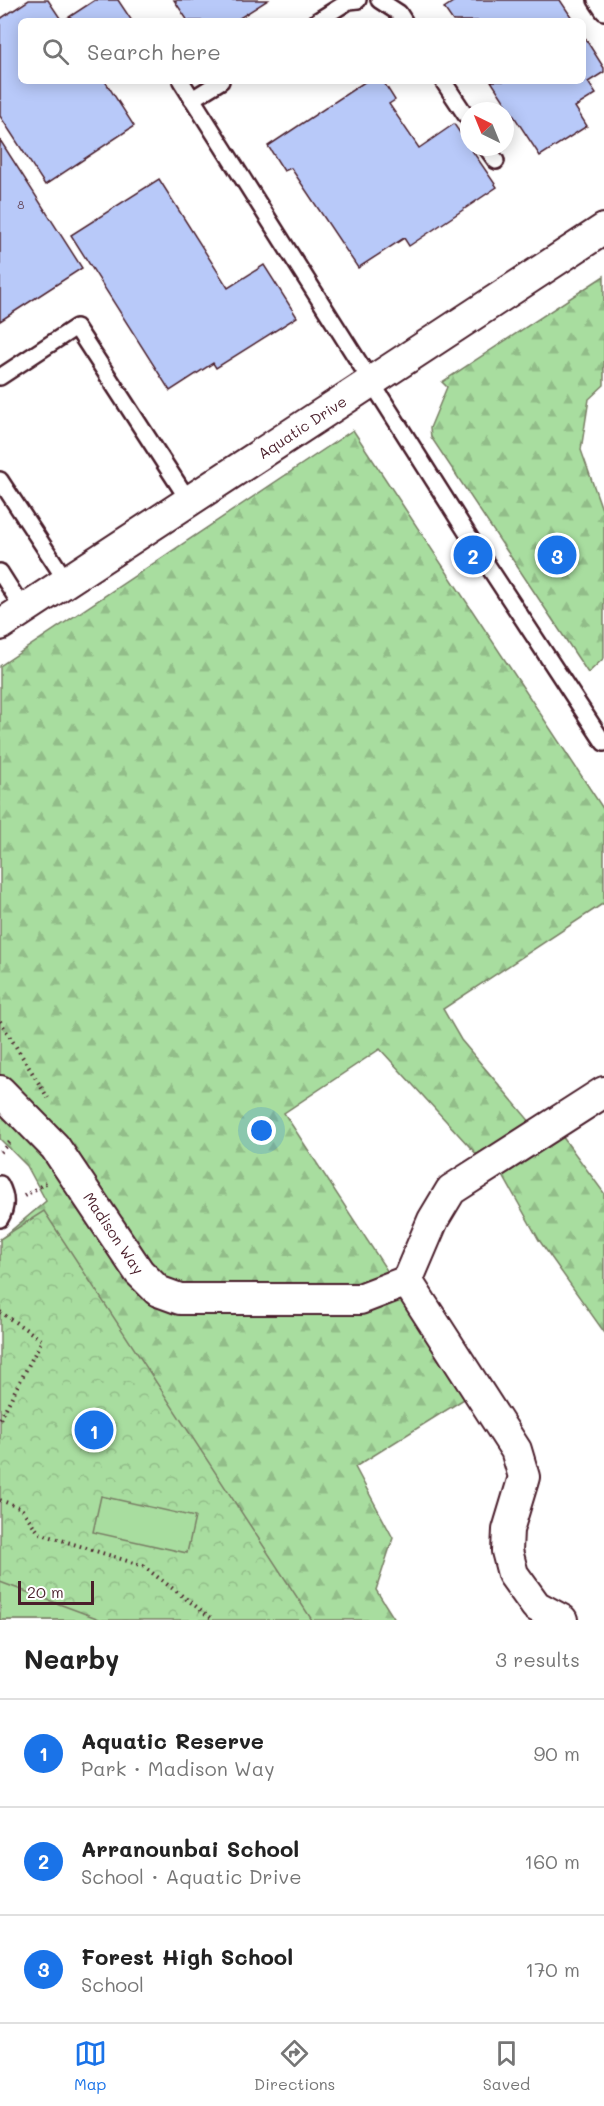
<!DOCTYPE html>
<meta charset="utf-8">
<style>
body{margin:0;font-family:Mali,sans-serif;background:#f2f2f2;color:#222}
.compass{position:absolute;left:460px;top:102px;width:54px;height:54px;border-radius:50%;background:#fff;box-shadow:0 3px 15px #0003;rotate:317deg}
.scale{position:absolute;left:18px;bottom:15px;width:76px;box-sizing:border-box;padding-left:6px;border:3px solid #4a1f2b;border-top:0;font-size:16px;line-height:21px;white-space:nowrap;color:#4a1f2b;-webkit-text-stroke:4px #fff;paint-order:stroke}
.you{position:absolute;left:262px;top:1131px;width:21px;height:21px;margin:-15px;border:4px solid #fff;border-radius:50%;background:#1a73e8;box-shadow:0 0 0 9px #1a73e833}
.badge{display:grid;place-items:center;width:39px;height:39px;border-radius:50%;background:#1a73e8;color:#fff;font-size:20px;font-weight:700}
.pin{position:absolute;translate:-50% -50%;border:3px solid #fff;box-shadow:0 2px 6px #0006}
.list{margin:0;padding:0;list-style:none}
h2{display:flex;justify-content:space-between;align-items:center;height:78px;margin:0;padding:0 24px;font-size:26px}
h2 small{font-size:20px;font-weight:400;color:#767676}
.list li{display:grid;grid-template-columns:39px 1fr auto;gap:18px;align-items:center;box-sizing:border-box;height:108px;padding:0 24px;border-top:2px solid #e0e0e0}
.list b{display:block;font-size:22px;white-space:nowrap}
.list p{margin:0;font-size:20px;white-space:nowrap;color:#767676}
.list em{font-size:20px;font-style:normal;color:#767676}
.icon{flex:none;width:33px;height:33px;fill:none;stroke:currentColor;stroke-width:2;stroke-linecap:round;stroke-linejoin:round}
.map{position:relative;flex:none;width:604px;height:1620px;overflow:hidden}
.search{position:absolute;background:#fff;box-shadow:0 3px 15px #0003;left:18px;right:18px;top:18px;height:66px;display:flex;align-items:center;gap:15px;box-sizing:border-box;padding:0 21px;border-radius:9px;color:#767676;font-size:22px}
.sheet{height:402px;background:#fff}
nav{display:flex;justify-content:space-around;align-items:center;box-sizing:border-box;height:84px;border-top:2px solid #e0e0e0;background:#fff;font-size:16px;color:#767676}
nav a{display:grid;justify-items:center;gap:3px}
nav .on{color:#1a73e8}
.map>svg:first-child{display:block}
</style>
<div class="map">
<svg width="604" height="1620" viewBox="0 0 604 1620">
<defs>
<pattern id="forest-firs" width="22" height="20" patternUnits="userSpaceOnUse" patternTransform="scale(1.5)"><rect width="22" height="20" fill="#a8dd9f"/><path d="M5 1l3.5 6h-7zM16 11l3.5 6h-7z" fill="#92bd89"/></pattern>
<pattern id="park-crowns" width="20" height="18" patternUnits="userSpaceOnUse" patternTransform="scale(1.5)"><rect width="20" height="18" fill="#a8dd9f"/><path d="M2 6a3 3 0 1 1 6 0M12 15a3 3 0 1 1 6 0" fill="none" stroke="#92bd89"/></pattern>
</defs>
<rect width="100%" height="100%" fill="#fff"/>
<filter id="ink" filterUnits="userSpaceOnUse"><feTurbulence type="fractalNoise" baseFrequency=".0167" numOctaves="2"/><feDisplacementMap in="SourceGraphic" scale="12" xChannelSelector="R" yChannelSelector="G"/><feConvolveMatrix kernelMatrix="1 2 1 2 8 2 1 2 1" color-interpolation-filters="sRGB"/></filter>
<g filter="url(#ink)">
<!-- forest -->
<g fill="url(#forest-firs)" stroke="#797e65" stroke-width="1.5">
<path d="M 604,276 L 604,385 L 589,399 L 581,450 L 604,515 L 604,658 L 588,673 L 431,437 L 430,428 L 447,387 L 442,382 Z"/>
<path d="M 353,430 L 604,810 L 604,903 L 443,1009 L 461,1040 L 532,1124 L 480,1158 L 380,1049 L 284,1113 L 469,1396 L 355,1467 L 393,1538 L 376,1590 L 395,1620 L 272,1620 L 0,1240 L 46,1201 L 27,1166 L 0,1139 L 0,666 Z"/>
<path d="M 562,1136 L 604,1193 L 604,1332 L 539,1240 L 501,1172 Z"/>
</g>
<!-- park -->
<path fill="url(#park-crowns)" stroke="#797e65" stroke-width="1.5" d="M 44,1211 L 312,1620 L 0,1620 L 0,1239 Z"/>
<!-- pitch -->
<g fill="#a8dd9f" stroke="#797e65" stroke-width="1.5">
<path d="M 101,1496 L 195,1517 L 187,1553 L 93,1532 Z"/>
<path d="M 0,1582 L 102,1620 L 0,1620 Z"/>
</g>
<!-- building -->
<g fill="#b8c9f9" stroke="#4a1f2b" stroke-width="1.5">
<path d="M 29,0 L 48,0 L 62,21 L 21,21 L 21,81 L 105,81 L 134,126 L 45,185 L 0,116 L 0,19 Z"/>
<path d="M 95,0 L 118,0 L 132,21 L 63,21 Z"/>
<path d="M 174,0 L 268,0 L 235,21 L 188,21 Z"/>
<path d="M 456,0 L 560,0 L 574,21 L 453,21 L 444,8 Z"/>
<path d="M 583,35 L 604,68 L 604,72 L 588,82 L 596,94 L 575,107 L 587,126 L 540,156 L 491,81 L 583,81 Z"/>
<path d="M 366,81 L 383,81 L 395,100 L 389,104 L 419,148 L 454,124 L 497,187 L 409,246 L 404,238 L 358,268 L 291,168 L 284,171 L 268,146 Z"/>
<path d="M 0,140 L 82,268 L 0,321 Z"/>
<path d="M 159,179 L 228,288 L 264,265 L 297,317 L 216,368 L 213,363 L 170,391 L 71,235 Z"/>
</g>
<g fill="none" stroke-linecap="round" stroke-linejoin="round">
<defs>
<g id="service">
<path d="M 379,0 L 399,13 L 404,21"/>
<path d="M 596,0 L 604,12"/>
<path d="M 317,21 L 349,1 L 358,0"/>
<path d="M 181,81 L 486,563 L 604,743"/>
<path d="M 443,81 L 469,120"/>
<path d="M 192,99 L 221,81"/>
<path d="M 486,147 L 496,161"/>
<path d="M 0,377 L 76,327 L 189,501"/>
<path d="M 0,480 L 67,582"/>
<path d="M 0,572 L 24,610"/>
<path d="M 0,1184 C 7,1197 7,1207 0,1219"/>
</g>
<g id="minor">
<path d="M 0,625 L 604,229"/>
<path d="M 0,1091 L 55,1147 L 139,1272 L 158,1291 L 180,1299 L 360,1299 L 407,1281"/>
<path d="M 562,1620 L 536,1606 L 513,1574 L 507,1551 L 508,1530 L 524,1477 L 516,1450 L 407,1281 L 433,1220 L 451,1190 L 604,1092"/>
</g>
</defs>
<!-- service casing -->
<use href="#service" stroke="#4a1f2b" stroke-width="20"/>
<!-- minor casing -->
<use href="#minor" stroke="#4a1f2b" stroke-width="34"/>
<!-- path -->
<g stroke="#4a1f2b" stroke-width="4" stroke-dasharray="1.5 4.5" stroke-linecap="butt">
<path d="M 0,1021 L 48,1098"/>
<path d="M 0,1152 L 12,1140"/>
<path d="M 24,1196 L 46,1183"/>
<path d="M 0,1312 L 42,1340 L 0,1419"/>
<path d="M 0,1500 L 21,1508 L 39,1533 L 143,1566 L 214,1620"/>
</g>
<!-- service -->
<use href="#service" stroke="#fff" stroke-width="15"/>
<!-- minor -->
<use href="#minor" stroke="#fff" stroke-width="30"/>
</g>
</g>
<g text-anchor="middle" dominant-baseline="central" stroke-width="4.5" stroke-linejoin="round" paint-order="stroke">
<!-- number labels -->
<g font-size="12" fill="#664a5e">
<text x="21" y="204">8</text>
</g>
<!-- street labels -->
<g font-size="15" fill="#4a1f2b" stroke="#fff">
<text transform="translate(302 427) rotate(-33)">Aquatic Drive</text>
<text transform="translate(114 1233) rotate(56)">Madison Way</text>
</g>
</g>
</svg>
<svg class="compass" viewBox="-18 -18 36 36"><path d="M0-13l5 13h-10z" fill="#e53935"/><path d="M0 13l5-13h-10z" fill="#767676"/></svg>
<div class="scale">20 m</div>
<div class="you"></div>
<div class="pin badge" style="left:94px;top:1430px">1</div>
<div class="pin badge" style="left:473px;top:555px">2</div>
<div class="pin badge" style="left:557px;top:555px">3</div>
<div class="search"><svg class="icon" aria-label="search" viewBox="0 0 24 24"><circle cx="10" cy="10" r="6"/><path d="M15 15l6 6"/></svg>Search here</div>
</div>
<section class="sheet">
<h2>Nearby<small>3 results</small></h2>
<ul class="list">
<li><span class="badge">1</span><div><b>Aquatic Reserve</b><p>Park · Madison Way</p></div><em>90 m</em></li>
<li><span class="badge">2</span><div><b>Arranounbai School</b><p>School · Aquatic Drive</p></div><em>160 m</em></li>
<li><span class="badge">3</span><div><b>Forest High School</b><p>School</p></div><em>170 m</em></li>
</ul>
</section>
<nav>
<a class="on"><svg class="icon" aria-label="map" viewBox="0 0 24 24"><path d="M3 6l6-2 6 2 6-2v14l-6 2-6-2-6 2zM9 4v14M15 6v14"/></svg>Map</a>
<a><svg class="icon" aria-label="directions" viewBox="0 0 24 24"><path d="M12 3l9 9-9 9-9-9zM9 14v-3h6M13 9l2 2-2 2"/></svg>Directions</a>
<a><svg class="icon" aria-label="saved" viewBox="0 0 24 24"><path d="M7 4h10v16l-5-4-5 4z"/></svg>Saved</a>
</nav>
